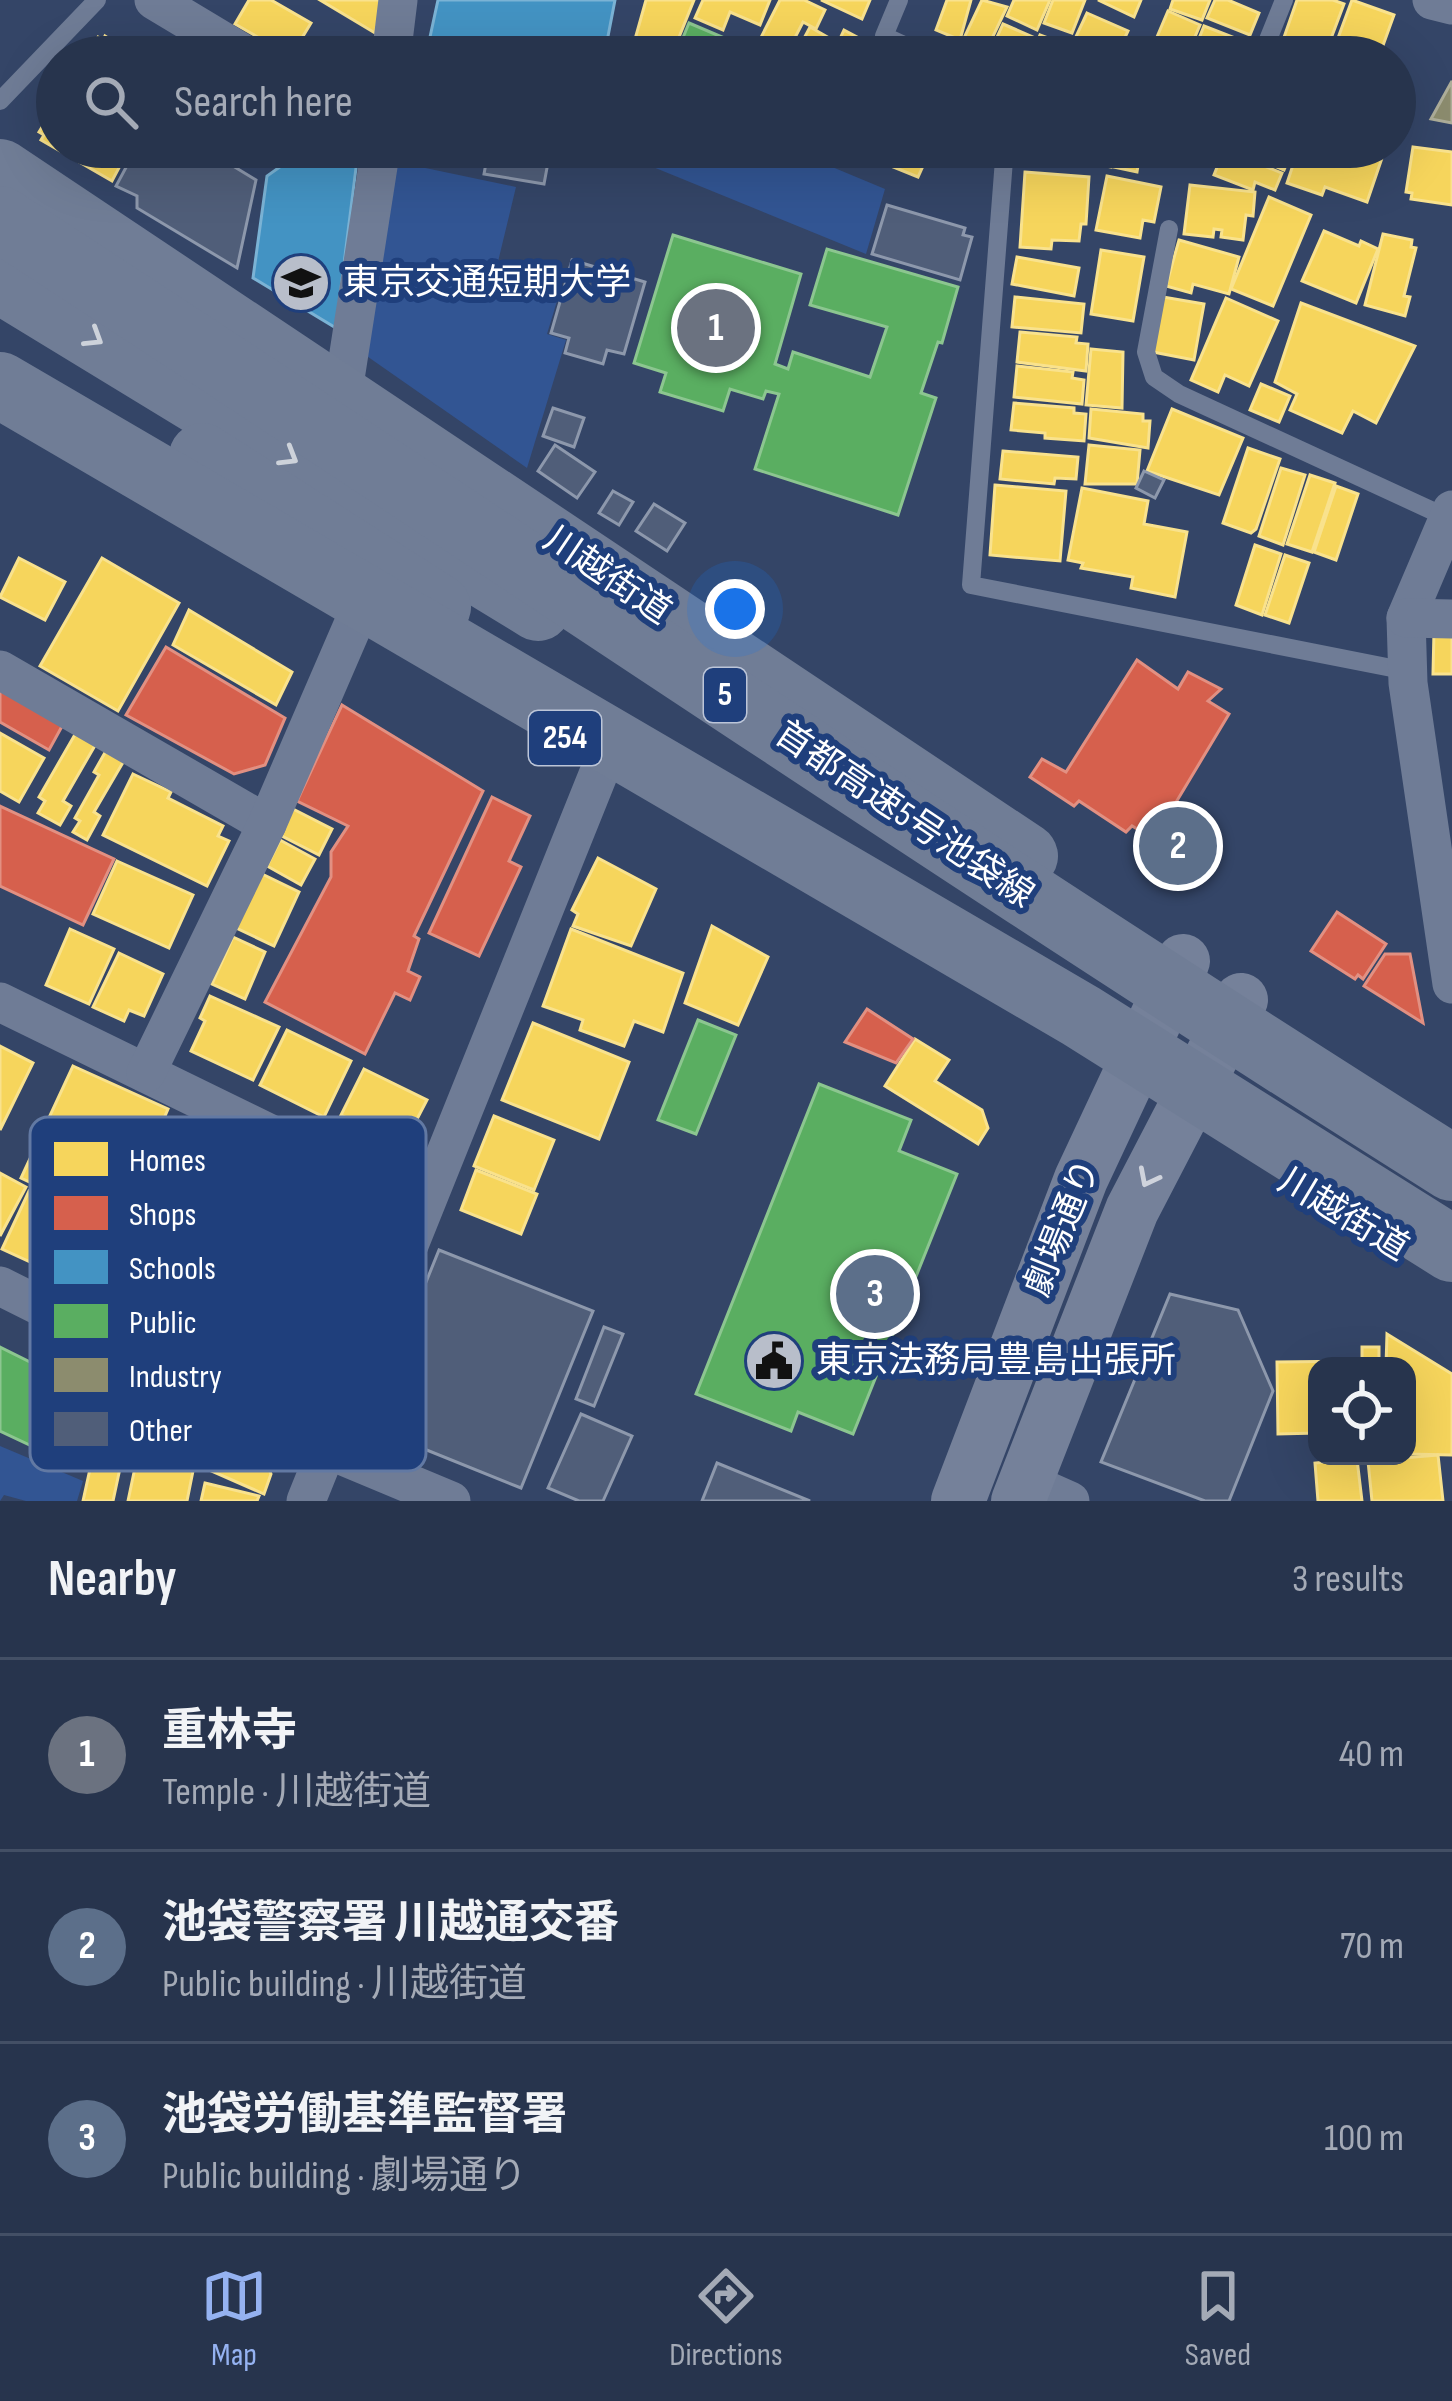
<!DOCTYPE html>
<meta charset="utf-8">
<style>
body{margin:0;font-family:"Sofia Sans Condensed","Noto Sans JP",sans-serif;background:#2f3c54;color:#f1f3f6}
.controls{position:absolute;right:36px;bottom:36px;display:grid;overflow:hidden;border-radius:24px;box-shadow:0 12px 48px #0002}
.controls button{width:108px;height:108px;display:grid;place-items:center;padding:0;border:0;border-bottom:3px solid #434f65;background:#27344d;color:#f1f3f6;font:60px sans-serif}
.you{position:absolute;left:735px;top:609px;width:42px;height:42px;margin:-30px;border:9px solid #fff;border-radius:50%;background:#1a73e8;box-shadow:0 0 0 18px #1a73e833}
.badge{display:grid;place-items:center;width:78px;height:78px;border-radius:50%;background:#95b2f1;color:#fff;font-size:39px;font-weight:700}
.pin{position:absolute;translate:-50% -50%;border:6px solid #fff;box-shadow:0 3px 12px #0006}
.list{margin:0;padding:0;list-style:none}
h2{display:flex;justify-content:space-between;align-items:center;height:156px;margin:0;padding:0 48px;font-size:51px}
h2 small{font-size:39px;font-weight:400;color:#a4aab6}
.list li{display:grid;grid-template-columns:78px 1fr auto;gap:36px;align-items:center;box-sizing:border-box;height:192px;padding:0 48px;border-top:3px solid #434f65}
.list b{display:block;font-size:45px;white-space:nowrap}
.list p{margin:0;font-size:39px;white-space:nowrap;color:#a4aab6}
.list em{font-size:39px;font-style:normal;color:#a4aab6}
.icon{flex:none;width:66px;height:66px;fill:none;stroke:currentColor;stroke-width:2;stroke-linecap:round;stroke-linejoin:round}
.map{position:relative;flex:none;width:1452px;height:1501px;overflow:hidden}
.search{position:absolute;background:#27344d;box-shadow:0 12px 48px #0002;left:36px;right:36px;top:36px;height:132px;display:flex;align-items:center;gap:30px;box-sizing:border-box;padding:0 42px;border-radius:66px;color:#a4aab6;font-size:45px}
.sheet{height:732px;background:#27344d}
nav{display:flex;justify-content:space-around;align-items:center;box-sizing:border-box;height:168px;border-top:3px solid #434f65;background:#27344d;font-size:33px;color:#a4aab6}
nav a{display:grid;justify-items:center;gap:6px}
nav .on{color:#95b2f1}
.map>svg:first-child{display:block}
</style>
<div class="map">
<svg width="1452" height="1501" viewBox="0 0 1452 1501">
<rect width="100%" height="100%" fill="#344567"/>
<!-- green -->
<g fill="#325593">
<path d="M 604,147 L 818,147 L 825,164 L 885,189 L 866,254 Z"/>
<path d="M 392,161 L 516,187 L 496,270 L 561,288 L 547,334 L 566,340 L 527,468 L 361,352 Z"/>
<path d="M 0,1446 L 83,1481 L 77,1501 L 26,1501 L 4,1495 L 0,1501 Z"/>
</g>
<!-- homes -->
<g fill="#f6d55c" stroke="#f9e28d" stroke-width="3">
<path d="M 249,0 L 271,0 L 311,23 L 291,56 L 235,24 Z"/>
<path d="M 320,0 L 383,0 L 375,33 Z"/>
<path d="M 646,0 L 694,0 L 671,57 L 630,57 Z"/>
<path d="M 703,0 L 770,0 L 760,25 L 730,12 L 723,30 L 695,18 Z"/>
<path d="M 780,0 L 804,0 L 825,10 L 816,29 L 803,22 L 785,57 L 751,57 Z"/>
<path d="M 821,0 L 870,0 L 862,19 Z"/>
<path d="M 947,0 L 971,0 L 960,40 L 936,30 Z"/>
<path d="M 982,0 L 1007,7 L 986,51 L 963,40 Z"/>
<path d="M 1014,0 L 1050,0 L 1037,30 L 1007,16 Z"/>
<path d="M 1053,0 L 1085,0 L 1072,33 L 1044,23 Z"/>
<path d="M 1098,0 L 1141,0 L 1134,17 Z"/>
<path d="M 1173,0 L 1210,0 L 1202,20 L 1170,9 Z"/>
<path d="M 1215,0 L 1228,0 L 1259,13 L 1250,35 L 1207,18 Z"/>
<path d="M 1297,0 L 1333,0 L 1344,4 L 1324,57 L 1282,43 Z"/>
<path d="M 1352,0 L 1394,15 L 1381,51 L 1395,57 L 1331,57 Z"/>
<path d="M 1168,11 L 1200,25 L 1189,51 L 1157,37 Z"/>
<path d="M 1087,13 L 1128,31 L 1116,57 L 1103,57 L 1073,43 Z"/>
<path d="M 1003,24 L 1033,37 L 1025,57 L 988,57 Z"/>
<path d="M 1204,26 L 1243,41 L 1236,57 L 1222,57 L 1196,46 Z"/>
<path d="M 810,27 L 838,43 L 844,30 L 870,44 L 864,57 L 794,57 Z"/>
<path d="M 1040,35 L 1072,47 L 1068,57 L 1031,57 Z"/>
<path d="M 105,36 L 139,57 L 86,57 L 98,37 L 103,40 Z"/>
<path d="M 1147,38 L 1188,56 L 1188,57 L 1132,57 L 1140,39 Z"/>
<path d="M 57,103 L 57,147 L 130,147 L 112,181 L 41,140 L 44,135 L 39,132 Z"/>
<path d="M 901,147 L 960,147 L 952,165 L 928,155 L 918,177 L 893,167 Z"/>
<path d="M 1031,147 L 1115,147 L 1111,167 L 1030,152 Z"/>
<path d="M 1117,147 L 1141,147 L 1137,172 L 1114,167 Z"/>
<path d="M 1245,147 L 1290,147 L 1293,148 L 1284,170 L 1243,153 Z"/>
<path d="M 1299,147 L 1377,147 L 1375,153 L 1383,155 L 1367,202 L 1325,187 L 1322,195 L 1287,183 Z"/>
<path d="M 1413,147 L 1452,152 L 1452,205 L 1411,199 L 1412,193 L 1406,192 Z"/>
<path d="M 1224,150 L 1282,173 L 1275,190 L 1255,182 L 1253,190 L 1214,175 Z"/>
<path d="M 1025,172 L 1089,177 L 1086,224 L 1081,224 L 1079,241 L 1052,240 L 1051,249 L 1020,247 Z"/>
<path d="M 1107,176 L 1161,187 L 1154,222 L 1143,220 L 1140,238 L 1096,230 Z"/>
<path d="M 1190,185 L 1255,192 L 1253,216 L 1246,215 L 1243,240 L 1221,237 L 1222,230 L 1214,229 L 1213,237 L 1184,234 Z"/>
<path d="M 1269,197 L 1311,215 L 1273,306 L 1231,289 Z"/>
<path d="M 1324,231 L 1359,246 L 1361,241 L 1378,249 L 1356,303 L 1302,281 Z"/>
<path d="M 1383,234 L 1412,240 L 1411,247 L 1416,248 L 1404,296 L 1410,297 L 1405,316 L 1365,305 Z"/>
<path d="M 1179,240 L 1239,257 L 1229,294 L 1193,284 L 1191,293 L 1166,286 Z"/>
<path d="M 1101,250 L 1144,257 L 1133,321 L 1091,314 Z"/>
<path d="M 1017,257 L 1079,268 L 1074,296 L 1012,284 Z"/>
<path d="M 1015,297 L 1084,304 L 1081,333 L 1012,327 Z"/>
<path d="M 1163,297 L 1204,304 L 1194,360 L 1153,352 Z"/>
<path d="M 1226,298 L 1278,321 L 1249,386 L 1225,375 L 1218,392 L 1191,380 Z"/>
<path d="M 1301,303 L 1415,346 L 1376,423 L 1353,411 L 1342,433 L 1290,410 L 1297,394 L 1275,382 Z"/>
<path d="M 1020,332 L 1077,337 L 1076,343 L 1088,344 L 1086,371 L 1017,362 Z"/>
<path d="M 1091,349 L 1123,352 L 1122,408 L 1086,405 Z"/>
<path d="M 1017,366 L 1073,372 L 1072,378 L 1084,380 L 1082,404 L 1014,397 Z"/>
<path d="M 1261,384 L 1290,396 L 1279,422 L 1250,410 Z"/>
<path d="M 1014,403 L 1074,408 L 1074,413 L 1086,414 L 1084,441 L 1045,438 L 1045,433 L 1011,430 Z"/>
<path d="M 1091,409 L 1143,414 L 1143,421 L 1150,421 L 1148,448 L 1089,438 Z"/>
<path d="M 1172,409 L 1243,438 L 1219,495 L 1147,471 Z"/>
<path d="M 1089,445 L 1140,450 L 1137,484 L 1085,484 Z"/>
<path d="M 1248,448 L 1280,459 L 1256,529 L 1251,533 L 1223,523 Z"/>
<path d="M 1003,451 L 1078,457 L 1076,479 L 1055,478 L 1054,484 L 1000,479 Z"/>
<path d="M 1281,468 L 1305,475 L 1283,545 L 1259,536 Z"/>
<path d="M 1310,475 L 1335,483 L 1312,552 L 1287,544 Z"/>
<path d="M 995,485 L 1066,491 L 1060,561 L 990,555 Z"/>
<path d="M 1336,486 L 1358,494 L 1336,560 L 1314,552 Z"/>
<path d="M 1082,488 L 1148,501 L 1144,524 L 1187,532 L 1175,597 L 1131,588 L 1133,577 L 1081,568 L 1083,563 L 1068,560 Z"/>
<path d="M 1255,545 L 1281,554 L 1262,615 L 1236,605 Z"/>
<path d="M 1285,555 L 1309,563 L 1289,623 L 1265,615 Z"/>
<path d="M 19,558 L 65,582 L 45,620 L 0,597 Z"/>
<path d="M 102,558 L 179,603 L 118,711 L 40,666 Z"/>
<path d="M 189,610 L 292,672 L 276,705 L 173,645 Z"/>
<path d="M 1434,631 L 1452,631 L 1452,674 L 1433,674 Z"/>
<path d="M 77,731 L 97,742 L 63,801 L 71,806 L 60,825 L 38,813 L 45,801 L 39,797 Z"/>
<path d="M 0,733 L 44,758 L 19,802 L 0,791 Z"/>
<path d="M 107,749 L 125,759 L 94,812 L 100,816 L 87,840 L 73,832 L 80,821 L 75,818 L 99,775 L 94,772 Z"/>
<path d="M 133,774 L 171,792 L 168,798 L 223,826 L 218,836 L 229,841 L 207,886 L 103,835 Z"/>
<path d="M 293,809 L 332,829 L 319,855 L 280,835 Z"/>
<path d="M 280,840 L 315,859 L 301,885 L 267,866 Z"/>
<path d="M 598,858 L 656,889 L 631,946 L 573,926 L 578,914 L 572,910 Z"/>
<path d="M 117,861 L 193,895 L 169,948 L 93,914 Z"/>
<path d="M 258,872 L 299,892 L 274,946 L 232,926 Z"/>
<path d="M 712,926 L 768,957 L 738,1025 L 685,1003 Z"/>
<path d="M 70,929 L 114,949 L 89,1004 L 46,985 Z"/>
<path d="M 571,929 L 683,973 L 663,1032 L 634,1021 L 624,1046 L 580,1030 L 583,1020 L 543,1006 Z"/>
<path d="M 233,937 L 265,952 L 245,999 L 212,984 Z"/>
<path d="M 119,953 L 163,974 L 144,1016 L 129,1010 L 124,1021 L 93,1007 Z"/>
<path d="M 210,996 L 279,1027 L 253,1080 L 191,1051 L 205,1021 L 200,1018 Z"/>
<path d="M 533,1023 L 629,1062 L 599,1139 L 502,1100 Z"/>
<path d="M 287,1030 L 351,1061 L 324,1117 L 260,1085 Z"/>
<path d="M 915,1039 L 949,1060 L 935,1081 L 982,1110 L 988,1128 L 978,1144 L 885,1086 Z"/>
<path d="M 0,1046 L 33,1063 L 0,1130 Z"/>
<path d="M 73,1066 L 168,1109 L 156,1137 L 124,1123 L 85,1208 L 21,1178 Z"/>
<path d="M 364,1069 L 427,1100 L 403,1146 L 341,1115 Z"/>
<path d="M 494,1116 L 554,1140 L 534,1190 L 474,1166 Z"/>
<path d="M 476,1170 L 537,1194 L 521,1234 L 461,1210 Z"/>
<path d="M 0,1173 L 26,1187 L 0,1236 Z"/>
<path d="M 29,1191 L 66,1209 L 39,1266 L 2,1249 Z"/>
<path d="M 1387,1334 L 1452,1374 L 1452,1455 L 1407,1454 L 1407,1366 L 1386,1366 Z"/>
<path d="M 1362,1347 L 1379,1347 L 1379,1366 L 1317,1366 L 1317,1433 L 1278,1434 L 1277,1362 L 1362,1361 Z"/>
<path d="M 184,1416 L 263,1455 L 271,1474 L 264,1494 L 166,1451 Z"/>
<path d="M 97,1437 L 117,1441 L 115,1452 L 123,1454 L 113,1501 L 83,1501 Z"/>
<path d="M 1438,1455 L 1443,1501 L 1372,1501 L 1368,1461 Z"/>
<path d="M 137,1458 L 193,1471 L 187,1501 L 128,1501 Z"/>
<path d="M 1357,1459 L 1362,1501 L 1318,1501 L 1315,1463 Z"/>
<path d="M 205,1483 L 259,1496 L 257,1501 L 201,1501 Z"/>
</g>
<!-- shops -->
<g fill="#d6604d" stroke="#e29082" stroke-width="3">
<path d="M 166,647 L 285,718 L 265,765 L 234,774 L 126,715 Z"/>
<path d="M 1137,660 L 1178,689 L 1188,672 L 1221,689 L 1208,701 L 1229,714 L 1154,839 L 1132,826 L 1126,832 L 1079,801 L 1074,806 L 1030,777 L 1042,759 L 1066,772 Z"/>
<path d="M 0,681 L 66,719 L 49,750 L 0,722 Z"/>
<path d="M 342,705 L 483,791 L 414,936 L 419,939 L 408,971 L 420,977 L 410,1000 L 395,993 L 365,1054 L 265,1002 L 331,877 L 331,852 L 348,826 L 297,801 Z"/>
<path d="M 492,797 L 530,816 L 509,861 L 521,867 L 479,956 L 429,933 Z"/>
<path d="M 0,806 L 114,859 L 83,925 L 0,886 Z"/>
<path d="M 1337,912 L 1386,944 L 1363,979 L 1358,975 L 1355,979 L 1311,951 Z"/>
<path d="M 1385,954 L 1410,954 L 1423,1023 L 1364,986 Z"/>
<path d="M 867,1009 L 913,1039 L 896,1063 L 845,1042 Z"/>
</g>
<!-- schools -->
<g fill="#4393c3" stroke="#7bb3d5" stroke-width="3">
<path d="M 438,0 L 615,0 L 604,57 L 527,57 L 430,37 Z"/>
<path d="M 308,147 L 351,147 L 358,152 L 336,328 L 253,278 L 267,176 Z"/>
</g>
<!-- public -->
<g fill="#5aae61" stroke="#8cc690" stroke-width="3">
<path d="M 689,23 L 748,48 L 744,57 L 675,57 Z"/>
<path d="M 673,235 L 801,274 L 775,364 L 788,369 L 793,352 L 870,377 L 887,327 L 810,305 L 827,249 L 958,287 L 942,343 L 938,342 L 921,393 L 936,398 L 898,515 L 755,469 L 779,394 L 766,391 L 763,399 L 730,389 L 723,411 L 660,392 L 666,373 L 634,363 Z"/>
<path d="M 1179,822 L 1197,832 L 1178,868 L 1160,857 Z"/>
<path d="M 698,1020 L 736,1035 L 696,1134 L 658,1120 Z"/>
<path d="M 819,1084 L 911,1120 L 899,1151 L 957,1174 L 853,1434 L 798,1412 L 791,1431 L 696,1394 Z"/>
<path d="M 0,1347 L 68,1381 L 36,1448 L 0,1431 Z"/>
</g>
<!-- industry -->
<path fill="#8c8c6e" stroke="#aeae9a" stroke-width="3" d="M 1452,81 L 1452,123 L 1431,119 Z"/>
<!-- building -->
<g fill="#505e79" stroke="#8d98ac" stroke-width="3">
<path d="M 137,147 L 189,147 L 185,160 L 194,165 L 210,152 L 256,180 L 237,268 L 137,208 L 137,196 L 116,186 Z"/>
<path d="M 489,147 L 549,157 L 544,184 L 484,174 Z"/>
<path d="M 887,205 L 965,228 L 963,235 L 972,237 L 960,280 L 872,254 Z"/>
<path d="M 572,260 L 645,282 L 624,354 L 607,350 L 603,364 L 565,353 L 569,338 L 551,333 Z"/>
<path d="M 553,408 L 584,418 L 574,447 L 543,436 Z"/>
<path d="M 555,445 L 595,472 L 577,498 L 538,471 Z"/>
<path d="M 1144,471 L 1164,480 L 1155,498 L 1136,488 Z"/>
<path d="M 613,491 L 633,502 L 619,525 L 599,513 Z"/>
<path d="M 654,504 L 685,523 L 667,551 L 636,531 Z"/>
<path d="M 439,1250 L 593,1311 L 521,1488 L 387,1434 L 375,1408 Z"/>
<path d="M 1170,1294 L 1238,1310 L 1273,1391 L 1229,1501 L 1205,1501 L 1101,1462 Z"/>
<path d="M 604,1327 L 623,1334 L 594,1406 L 576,1399 Z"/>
<path d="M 581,1414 L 632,1436 L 603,1501 L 579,1501 L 548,1488 Z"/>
<path d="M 717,1463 L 810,1501 L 702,1501 Z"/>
</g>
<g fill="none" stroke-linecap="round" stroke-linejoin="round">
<!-- lane -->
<g stroke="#6f7c96" stroke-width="18">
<path d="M 899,0 L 884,36 L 930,57"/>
<path d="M 1261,57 L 1284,0"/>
<path d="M 0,101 L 97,0"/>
<path d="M 1005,147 L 971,585 L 1407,671"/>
<path d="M 1169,229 L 1146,352 L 1154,377 L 1179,394 L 1448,518"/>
</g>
<!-- street -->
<g stroke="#6f7c96" stroke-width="39">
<path d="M 154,0 L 249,57"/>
<path d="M 1432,0 L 1452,5"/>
<path d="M 391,57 L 398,0"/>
<path d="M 342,398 L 381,147"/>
<path d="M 1452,510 L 1406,618 L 1408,683 L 1452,984"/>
<path d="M 1406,618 L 1452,619"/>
<path d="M 0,670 L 267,824"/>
<path d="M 0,1002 L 422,1208"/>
<path d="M 146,1073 L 267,824 L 356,618"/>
<path d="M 0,1286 L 324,1448 L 451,1501"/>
<path d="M 1025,1481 L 1070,1501"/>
<path d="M 306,1501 L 604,760"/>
</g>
<!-- secondary -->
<g stroke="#75819a" stroke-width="54">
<path d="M 958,1501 L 1081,1179 L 1183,961"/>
<path d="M 1018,1501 L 1132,1210 L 1241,1000"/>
</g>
<!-- highway -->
<g stroke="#707d96" stroke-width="66">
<path d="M 0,172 L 1025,856"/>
<path d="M 0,280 L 538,608"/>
<path d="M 202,456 L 438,607"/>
</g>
<!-- highway-bridge -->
<g stroke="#707d96" stroke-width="66">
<path d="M 0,219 C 485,533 962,860 1452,1168"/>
<path d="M 0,385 L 1081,1016 L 1452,1249"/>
</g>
</g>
<!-- one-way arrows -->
<defs><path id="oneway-chevron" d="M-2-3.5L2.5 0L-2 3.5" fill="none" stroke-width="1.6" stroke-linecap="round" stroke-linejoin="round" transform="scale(3)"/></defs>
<g stroke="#cdd2da">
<use href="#oneway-chevron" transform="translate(94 338) rotate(32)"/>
<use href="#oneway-chevron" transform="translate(289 457) rotate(31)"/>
</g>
<use stroke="#cfd3dc" href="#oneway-chevron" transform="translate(1148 1178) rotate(117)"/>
<!-- icons -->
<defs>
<symbol id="school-disc" viewBox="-11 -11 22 22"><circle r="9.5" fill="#b8beca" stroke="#1f3f7c"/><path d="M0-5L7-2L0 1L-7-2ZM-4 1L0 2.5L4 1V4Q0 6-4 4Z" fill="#111"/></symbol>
<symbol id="civic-disc" viewBox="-11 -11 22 22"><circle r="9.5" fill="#b8beca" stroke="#1f3f7c"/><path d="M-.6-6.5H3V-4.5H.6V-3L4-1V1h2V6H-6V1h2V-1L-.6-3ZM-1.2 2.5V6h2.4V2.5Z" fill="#111"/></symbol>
</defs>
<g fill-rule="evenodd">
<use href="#school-disc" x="268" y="250" width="66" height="66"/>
<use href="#civic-disc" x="741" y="1328" width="66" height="66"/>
</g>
<g text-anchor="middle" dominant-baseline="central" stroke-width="12" stroke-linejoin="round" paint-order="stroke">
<!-- shield labels -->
<g fill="#1f3f7c" stroke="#bcc5d8" stroke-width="3">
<rect x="704" y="668" width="42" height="54" rx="9"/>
<rect x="529" y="711" width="72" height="54" rx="9"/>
</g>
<g font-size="33" font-weight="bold" fill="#fff">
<text x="725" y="695">5</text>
<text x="565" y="738">254</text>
</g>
<!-- poi labels -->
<g font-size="36" fill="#fff" stroke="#1f3f7c" text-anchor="start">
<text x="343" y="283">東京交通短期大学</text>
<text x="816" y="1361">東京法務局豊島出張所</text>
</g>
<!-- street labels -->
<g font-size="36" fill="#fff" stroke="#1f3f7c">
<text transform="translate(607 576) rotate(34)">川越街道</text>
<text transform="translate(904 815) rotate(34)">首都高速5号池袋線</text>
<text transform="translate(1343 1215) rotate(31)">川越街道</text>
<text transform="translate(1063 1228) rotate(-68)">劇場通り</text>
</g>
</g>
<!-- legend -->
<rect x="30" y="1117" width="396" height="354" rx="18" fill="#1f3f7c" stroke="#6279a3" stroke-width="3"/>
<rect x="54" y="1142" width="54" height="34" fill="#f6d55c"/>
<rect x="54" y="1196" width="54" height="34" fill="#d6604d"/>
<rect x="54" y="1250" width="54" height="34" fill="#4393c3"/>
<rect x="54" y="1304" width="54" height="34" fill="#5aae61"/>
<rect x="54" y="1358" width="54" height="34" fill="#8c8c6e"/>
<rect x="54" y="1412" width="54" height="34" fill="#505e79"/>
<g font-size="33" fill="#fff">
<text x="129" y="1171">Homes</text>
<text x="129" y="1225">Shops</text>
<text x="129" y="1279">Schools</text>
<text x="129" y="1333">Public</text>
<text x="129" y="1387">Industry</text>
<text x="129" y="1441">Other</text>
</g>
</svg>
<div class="controls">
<button><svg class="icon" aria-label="locate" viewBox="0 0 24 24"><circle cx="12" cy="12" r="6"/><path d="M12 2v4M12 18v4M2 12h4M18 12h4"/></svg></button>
</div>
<div class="you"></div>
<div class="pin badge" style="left:716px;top:328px;background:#6b7280">1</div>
<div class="pin badge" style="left:1178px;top:846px;background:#5c6f8a">2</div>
<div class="pin badge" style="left:875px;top:1294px;background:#5c6f8a">3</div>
<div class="search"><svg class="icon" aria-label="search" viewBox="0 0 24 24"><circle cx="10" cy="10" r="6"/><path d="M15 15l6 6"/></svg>Search here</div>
</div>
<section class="sheet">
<h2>Nearby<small>3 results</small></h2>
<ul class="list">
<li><span class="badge" style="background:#6b7280">1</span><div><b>重林寺</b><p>Temple · 川越街道</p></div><em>40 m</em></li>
<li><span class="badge" style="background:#5c6f8a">2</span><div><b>池袋警察署 川越通交番</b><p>Public building · 川越街道</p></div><em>70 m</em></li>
<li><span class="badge" style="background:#5c6f8a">3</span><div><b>池袋労働基準監督署</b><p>Public building · 劇場通り</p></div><em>100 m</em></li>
</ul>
</section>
<nav>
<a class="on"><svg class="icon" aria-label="map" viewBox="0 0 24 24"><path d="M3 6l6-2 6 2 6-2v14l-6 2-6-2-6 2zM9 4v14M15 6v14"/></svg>Map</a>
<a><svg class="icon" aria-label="directions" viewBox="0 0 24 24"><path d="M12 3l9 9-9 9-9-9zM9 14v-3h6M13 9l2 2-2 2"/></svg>Directions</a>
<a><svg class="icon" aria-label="saved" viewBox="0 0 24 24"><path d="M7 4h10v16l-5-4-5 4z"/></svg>Saved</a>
</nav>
